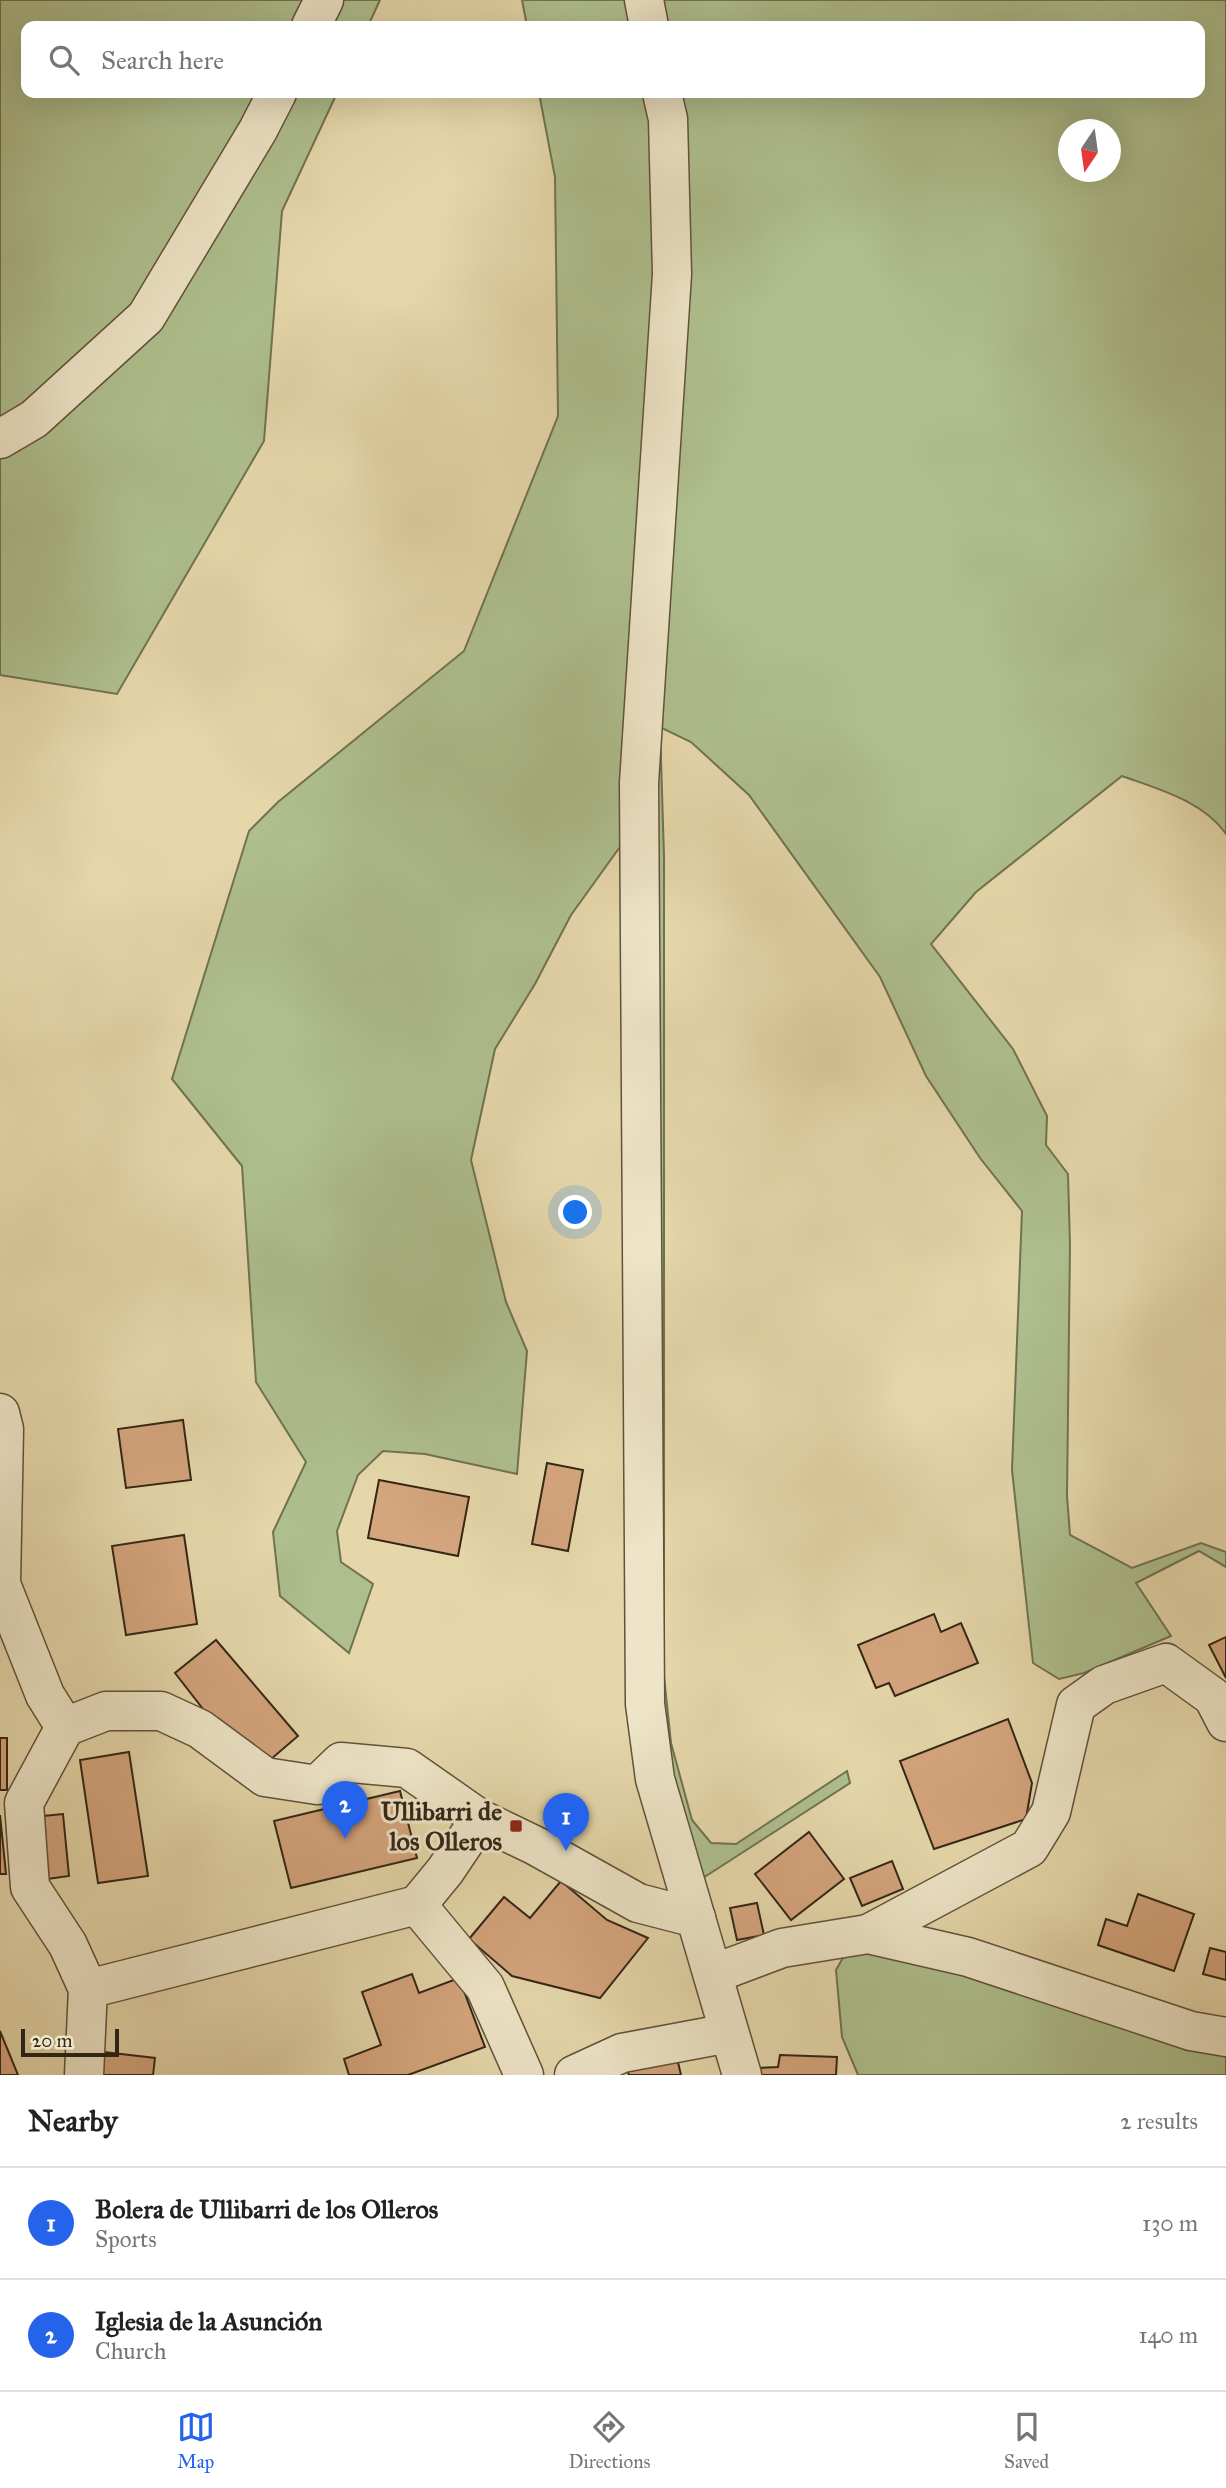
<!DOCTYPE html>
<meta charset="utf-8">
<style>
body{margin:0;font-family:"IM FELL Great Primer",serif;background:#f2f2f2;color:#222}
.compass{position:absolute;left:1058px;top:119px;width:63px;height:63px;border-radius:50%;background:#fff;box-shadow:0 7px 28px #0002;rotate:193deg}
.scale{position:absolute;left:21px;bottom:18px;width:98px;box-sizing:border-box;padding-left:7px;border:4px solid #332617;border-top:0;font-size:19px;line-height:24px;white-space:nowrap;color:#332617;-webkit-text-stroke:5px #eee5c8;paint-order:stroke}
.you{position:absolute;left:576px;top:1213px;width:24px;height:24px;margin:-18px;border:5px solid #fff;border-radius:50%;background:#1a73e8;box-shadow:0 0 0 10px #1a73e833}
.badge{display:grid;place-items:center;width:46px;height:46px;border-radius:50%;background:#2563eb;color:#fff;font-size:23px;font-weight:700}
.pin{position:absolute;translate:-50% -58px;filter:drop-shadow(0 2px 4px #0008)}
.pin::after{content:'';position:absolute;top:37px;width:24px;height:21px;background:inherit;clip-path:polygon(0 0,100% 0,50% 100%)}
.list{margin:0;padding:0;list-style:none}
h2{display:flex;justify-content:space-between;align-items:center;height:91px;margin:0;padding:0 28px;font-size:30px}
h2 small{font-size:23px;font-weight:400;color:#767676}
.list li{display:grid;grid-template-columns:46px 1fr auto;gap:21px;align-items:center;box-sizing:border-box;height:112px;padding:0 28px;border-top:2px solid #e0e0e0}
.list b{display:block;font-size:26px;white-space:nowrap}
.list p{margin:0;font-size:23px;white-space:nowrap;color:#767676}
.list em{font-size:23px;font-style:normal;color:#767676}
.icon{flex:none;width:38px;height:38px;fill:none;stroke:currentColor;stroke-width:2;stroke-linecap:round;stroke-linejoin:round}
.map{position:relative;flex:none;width:1226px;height:2075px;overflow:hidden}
.search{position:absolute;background:#fff;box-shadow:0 7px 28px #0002;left:21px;right:21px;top:21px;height:77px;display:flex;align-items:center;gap:18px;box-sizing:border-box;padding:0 24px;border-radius:14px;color:#767676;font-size:26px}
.sheet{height:315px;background:#fff}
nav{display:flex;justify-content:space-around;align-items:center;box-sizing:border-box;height:98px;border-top:2px solid #e0e0e0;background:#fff;font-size:19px;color:#767676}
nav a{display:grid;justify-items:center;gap:4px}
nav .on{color:#2563eb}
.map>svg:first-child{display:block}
</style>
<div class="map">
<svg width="1226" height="2075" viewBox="0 0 1226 2075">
<rect width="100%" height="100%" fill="#e5d7aa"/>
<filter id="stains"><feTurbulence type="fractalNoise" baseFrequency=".00286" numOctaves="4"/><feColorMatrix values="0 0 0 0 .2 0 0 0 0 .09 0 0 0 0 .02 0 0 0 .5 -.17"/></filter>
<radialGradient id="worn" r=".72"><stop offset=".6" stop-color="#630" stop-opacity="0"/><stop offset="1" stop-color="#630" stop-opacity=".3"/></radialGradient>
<!-- green -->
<g fill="#aebf8d" stroke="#707252" stroke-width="2" fill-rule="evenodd">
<path d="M 0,0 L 380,0 L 368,26 L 26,26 L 26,93 L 337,93 L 282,211 L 264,441 L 117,694 L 0,675 Z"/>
<path d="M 522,0 L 1226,0 L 1226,834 C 1203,801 1158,789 1122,776 L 976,892 L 931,944 L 1013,1049 L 1047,1116 L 1046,1145 L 1068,1174 L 1070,1245 L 1067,1496 L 1070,1535 L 1132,1568 L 1201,1543 L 1226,1552 L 1226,1567 L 1199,1551 L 1136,1583 L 1171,1636 L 1084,1673 L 1059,1679 L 1033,1663 L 1012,1470 L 1022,1211 L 980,1158 L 926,1076 L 880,977 L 749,795 L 691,742 L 660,727 L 664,857 L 664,1676 L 671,1743 L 692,1820 L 711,1843 L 736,1844 L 847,1771 L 850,1783 L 703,1878 L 658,1722 L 625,840 L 571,915 L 535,984 L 495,1049 L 471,1160 L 506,1302 L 527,1351 L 517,1474 L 425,1454 L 383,1451 L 358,1475 L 337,1531 L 341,1562 L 373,1584 L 349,1653 L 280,1596 L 273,1532 L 306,1462 L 256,1382 L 242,1166 L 172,1079 L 249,831 L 278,802 L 464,651 L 558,416 L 555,177 L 539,93 L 1200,93 L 1200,26 L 527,26 ZM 1068,130 L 1110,130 L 1110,172 L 1068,172 Z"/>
<path d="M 901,1946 L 1226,2044 L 1226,2075 L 858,2075 L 842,2037 L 836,1970 L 848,1949 Z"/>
</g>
<!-- building -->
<g fill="#d5a57d" stroke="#332617" stroke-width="2">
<path d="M 183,1420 L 191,1480 L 126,1488 L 118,1429 Z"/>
<path d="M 547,1463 L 583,1470 L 568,1551 L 532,1544 Z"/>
<path d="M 379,1480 L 469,1497 L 458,1556 L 368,1538 Z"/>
<path d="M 184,1535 L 197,1624 L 126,1635 L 112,1546 Z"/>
<path d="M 934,1614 L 941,1632 L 961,1623 L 978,1663 L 895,1696 L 889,1683 L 876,1688 L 858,1645 Z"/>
<path d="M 1226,1637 L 1226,1678 L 1209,1645 Z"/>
<path d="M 216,1640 L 298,1736 L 263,1766 L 214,1723 L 175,1673 Z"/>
<path d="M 1008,1719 L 1032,1783 L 1026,1819 L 934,1849 L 900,1761 Z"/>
<rect x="0" y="1738" width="7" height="52"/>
<path d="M 129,1752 L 148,1876 L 98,1883 L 80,1760 Z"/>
<path d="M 400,1791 L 417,1858 L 291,1888 L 274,1821 Z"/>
<path d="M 63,1814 L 69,1876 L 40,1880 L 33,1817 Z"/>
<path d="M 0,1815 L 6,1874 L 0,1874 Z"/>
<path d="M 809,1832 L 844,1879 L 791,1920 L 755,1874 Z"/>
<path d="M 892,1861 L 903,1889 L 862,1906 L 850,1878 Z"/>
<path d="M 561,1881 L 607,1920 L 648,1938 L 600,1998 L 512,1976 L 469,1939 L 504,1897 L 530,1918 Z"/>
<path d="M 1138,1894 L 1194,1914 L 1174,1971 L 1098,1945 L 1106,1919 L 1127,1926 Z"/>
<path d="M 757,1903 L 764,1935 L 737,1940 L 730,1908 Z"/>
<path d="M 1210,1948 L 1226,1952 L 1226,1980 L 1203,1974 Z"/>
<path d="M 412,1974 L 419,1993 L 459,1978 L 485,2047 L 408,2075 L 349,2075 L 344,2059 L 381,2045 L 362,1992 Z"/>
<path d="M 0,2031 L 18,2075 L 0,2075 Z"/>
<path d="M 104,2052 L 155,2058 L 153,2075 L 102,2075 Z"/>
<path d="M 780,2055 L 837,2057 L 836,2075 L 758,2075 L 757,2068 L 778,2067 Z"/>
<path d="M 677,2058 L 681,2075 L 629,2075 L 627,2070 Z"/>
</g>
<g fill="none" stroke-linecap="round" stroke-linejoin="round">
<defs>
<g id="minor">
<path d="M 644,0 L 649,26"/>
<path d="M 311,26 L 324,0"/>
<path d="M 662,93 L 668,119 L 672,274 L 639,783 L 645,1704 L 655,1779 L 742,2075"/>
<path d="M 0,439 L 34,419 L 146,317 L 258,130 L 277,93"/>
<path d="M 0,1413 L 4,1429 L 1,1584 L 45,1695 L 65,1727"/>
<path d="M 417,1905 L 485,1987 L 524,2075"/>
<path d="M 868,1934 L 1029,1848 L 1051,1812 L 1076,1705 L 1104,1685 L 1166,1663 L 1213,1697 L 1226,1722"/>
<path d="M 713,1974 L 782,1948 L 868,1934 L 968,1957 L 1191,2031 L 1226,2037"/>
<path d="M 88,1989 L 417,1905 L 445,1871 L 480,1819"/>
<path d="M 84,2075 L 88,1989 L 68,1945 L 30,1887 L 24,1803 L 65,1727 L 106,1711 L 161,1711 L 200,1729 L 265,1777 L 317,1785 L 341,1762 L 407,1768 L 480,1819 L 536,1846 L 638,1903 L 696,1918"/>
<path d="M 574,2075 L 622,2053 L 729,2033"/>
</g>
</defs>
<!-- minor casing -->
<use href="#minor" stroke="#60523c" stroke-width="41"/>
<!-- minor -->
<use href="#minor" stroke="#eee5c8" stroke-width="38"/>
</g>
<!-- markers -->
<rect fill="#8f2418" stroke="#eee5c8" stroke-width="2.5" x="509" y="1819" width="14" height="14" rx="3.5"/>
<g text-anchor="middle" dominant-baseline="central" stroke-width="6" stroke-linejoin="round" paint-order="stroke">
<!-- poi labels -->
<g font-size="26" font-weight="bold" fill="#332617" stroke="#eee5c8" text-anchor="end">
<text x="502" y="1811">Ullibarri de<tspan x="502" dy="30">los Olleros</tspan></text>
</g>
</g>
<rect width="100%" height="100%" filter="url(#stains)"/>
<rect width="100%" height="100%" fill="url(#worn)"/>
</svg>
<svg class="compass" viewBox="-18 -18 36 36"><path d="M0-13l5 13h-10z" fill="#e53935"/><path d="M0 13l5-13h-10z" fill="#767676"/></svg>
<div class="scale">20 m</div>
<div class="you"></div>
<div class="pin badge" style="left:566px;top:1851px">1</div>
<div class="pin badge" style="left:345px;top:1839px">2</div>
<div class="search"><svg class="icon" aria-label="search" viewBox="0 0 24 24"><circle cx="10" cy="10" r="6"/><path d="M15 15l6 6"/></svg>Search here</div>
</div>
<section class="sheet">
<h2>Nearby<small>2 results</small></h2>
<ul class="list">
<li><span class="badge">1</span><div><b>Bolera de Ullibarri de los Olleros</b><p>Sports</p></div><em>130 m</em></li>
<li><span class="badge">2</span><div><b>Iglesia de la Asunción</b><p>Church</p></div><em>140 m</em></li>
</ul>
</section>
<nav>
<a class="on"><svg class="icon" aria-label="map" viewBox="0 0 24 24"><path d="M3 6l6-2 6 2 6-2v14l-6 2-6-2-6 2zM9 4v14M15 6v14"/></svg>Map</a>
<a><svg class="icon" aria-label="directions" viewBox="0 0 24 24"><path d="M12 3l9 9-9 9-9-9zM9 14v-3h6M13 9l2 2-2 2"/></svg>Directions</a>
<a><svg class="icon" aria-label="saved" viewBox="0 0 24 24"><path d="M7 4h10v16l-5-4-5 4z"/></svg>Saved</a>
</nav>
